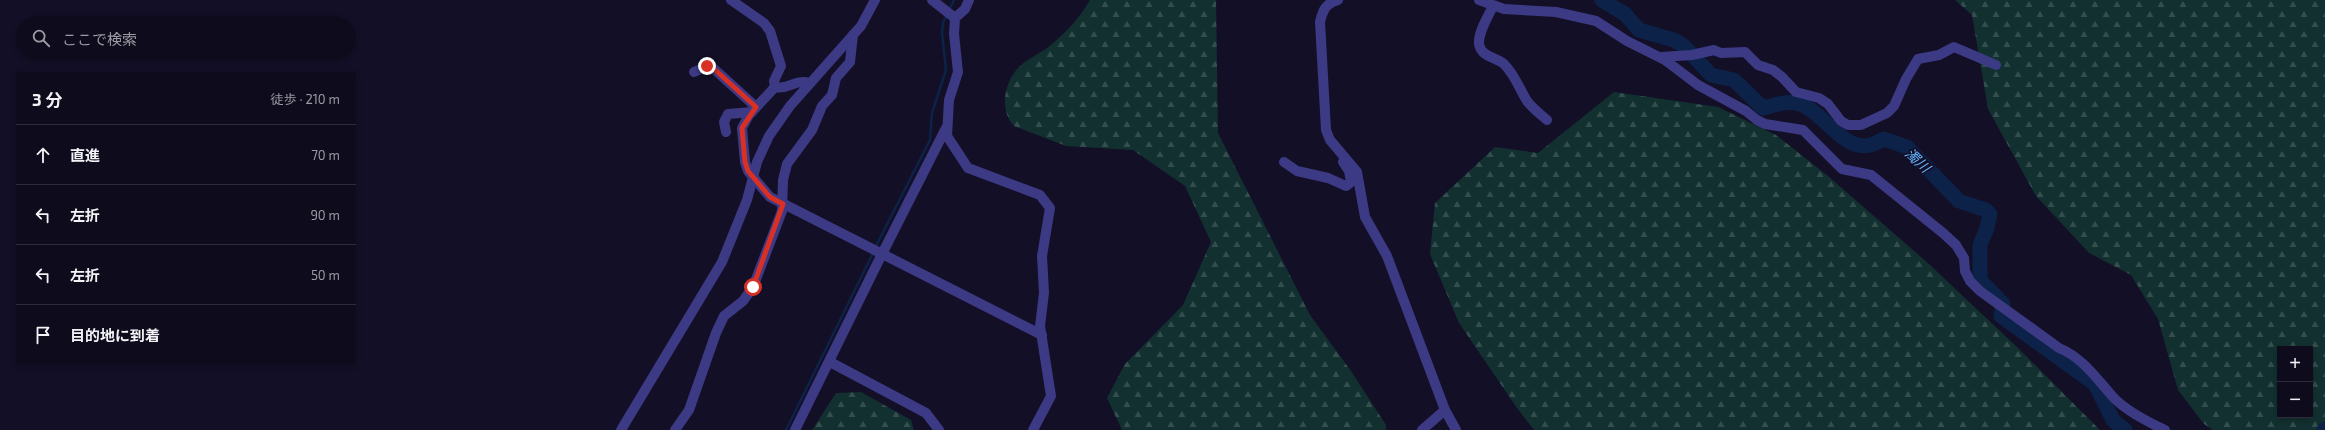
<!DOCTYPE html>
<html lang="ja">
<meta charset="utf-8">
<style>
body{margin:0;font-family:"Exo 2","Noto Sans JP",sans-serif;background:#171425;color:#f1f3f6}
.controls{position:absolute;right:12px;bottom:12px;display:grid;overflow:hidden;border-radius:0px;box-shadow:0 2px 6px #0003}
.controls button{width:36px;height:36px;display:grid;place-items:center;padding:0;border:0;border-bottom:1px solid #2e2b3b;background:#0e0b1c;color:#f1f3f6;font:20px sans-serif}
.stop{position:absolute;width:12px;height:12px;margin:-9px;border:3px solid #d93025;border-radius:50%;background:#fff}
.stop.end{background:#d93025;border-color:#fff;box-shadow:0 1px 4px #0008}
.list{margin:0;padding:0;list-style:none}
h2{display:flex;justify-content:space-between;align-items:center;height:52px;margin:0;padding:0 16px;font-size:17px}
h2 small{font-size:13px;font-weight:400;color:#9b9ba3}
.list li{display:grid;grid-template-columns:26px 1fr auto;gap:12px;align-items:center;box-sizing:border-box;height:60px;padding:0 16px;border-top:1px solid #2e2b3b}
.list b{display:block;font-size:15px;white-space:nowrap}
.list em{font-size:13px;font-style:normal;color:#9b9ba3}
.icon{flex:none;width:22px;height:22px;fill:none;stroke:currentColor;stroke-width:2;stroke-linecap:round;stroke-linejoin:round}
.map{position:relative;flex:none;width:2325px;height:430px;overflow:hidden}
.search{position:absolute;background:#0e0b1c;box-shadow:0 2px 6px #0003;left:16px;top:16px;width:340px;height:44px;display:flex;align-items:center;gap:10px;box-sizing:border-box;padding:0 14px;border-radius:22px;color:#9b9ba3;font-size:15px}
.panel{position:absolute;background:#0e0b1c;box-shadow:0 2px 6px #0003;left:16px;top:72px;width:340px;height:292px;border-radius:0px}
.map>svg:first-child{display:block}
</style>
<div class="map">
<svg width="2325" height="430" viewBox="0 0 2325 430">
<defs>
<pattern id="forest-firs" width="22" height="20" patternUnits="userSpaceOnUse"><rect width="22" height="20" fill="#12302f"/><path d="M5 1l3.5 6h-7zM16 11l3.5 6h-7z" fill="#344d4e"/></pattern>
</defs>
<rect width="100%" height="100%" fill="#130f26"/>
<!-- forest -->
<g fill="url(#forest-firs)" fill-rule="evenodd">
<path d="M 1090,0 L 1216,0 L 1218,133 L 1310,315 L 1351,371 L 1386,425 L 1386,430 L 1122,430 L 1107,398 L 1125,364 L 1183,305 L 1211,242 L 1185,186 L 1133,150 L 1066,146 L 1014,126 C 999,110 1004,82 1019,67 C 1028,58 1042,53 1052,44 C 1068,30 1079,19 1090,0 Z"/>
<path d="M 1955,0 L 2325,0 L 2325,430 L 2213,430 L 2204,424 L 2178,390 L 2158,319 L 2131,275 L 2089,253 L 2036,196 L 1988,109 L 1972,15 ZM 2280,349 L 2310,349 L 2310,415 L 2280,415 Z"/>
<path d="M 1614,92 L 1718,107 L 1776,135 L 1828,176 L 1929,264 L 2019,349 L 2100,430 L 1534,430 L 1517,408 L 1459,323 L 1430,254 L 1435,203 L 1495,147 L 1538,153 Z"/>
<path d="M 861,392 L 911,420 L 914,430 L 812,430 L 836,393 Z"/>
</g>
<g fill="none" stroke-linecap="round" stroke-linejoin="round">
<!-- stream -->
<g stroke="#0c2248" stroke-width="2.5">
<path d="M 949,10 L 954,0"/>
<path d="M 875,248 L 930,140 L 932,113 L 946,70 L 942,33 L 943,23 L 947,14"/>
<path d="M 786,430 L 873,253"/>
</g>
<!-- river -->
<g stroke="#0c2248" stroke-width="15">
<path d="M 1602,0 L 1625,14 L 1639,30 L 1674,40 L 1684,46 L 1711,75 L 1734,80 L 1763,108 C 1776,105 1787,100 1800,104 C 1823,111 1843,152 1870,145 C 1874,144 1879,141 1884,139 L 1907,147 L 1959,201 L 1986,210 L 1990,214 L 1987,228 L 1980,245 L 1980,280 L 2003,304 L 2001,316 L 2095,384 L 2113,420 L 2125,430"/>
<path d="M 2324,430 L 2325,429"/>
</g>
<!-- minor -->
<g stroke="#3d3a85" stroke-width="10">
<path d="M 731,0 L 764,23 L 770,31 L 781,66 L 774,81 L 775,87"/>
<path d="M 932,0 L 955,18"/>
<path d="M 969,0 L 965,9 L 955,18 L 954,34 L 958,72 L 949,100 L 947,136 L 968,168 L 1040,195 L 1050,208 L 1042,256 L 1044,293 L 1040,326 L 1051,396 L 1033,430"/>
<path d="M 1338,0 C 1325,4 1323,10 1320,22 L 1326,130 L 1330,140 L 1357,172 L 1365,217 L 1387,256 L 1445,410 L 1456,430"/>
<path d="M 1479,0 L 1504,9 L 1556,12 L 1596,21 L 1627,41 L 1665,60 L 1698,85 L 1746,111 L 1757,120 L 1765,124 L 1803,130 L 1842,169 L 1871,175 L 1943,233 L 1956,245 L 1964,258 L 1965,271 L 1970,281 L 1980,291 L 2059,348 C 2083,358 2096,378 2113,397 C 2125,410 2148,422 2165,430"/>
<path d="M 1493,6 C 1488,17 1478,32 1479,44 C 1481,57 1496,57 1504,64 C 1515,75 1519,88 1527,101 C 1532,108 1540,114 1547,120"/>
<path d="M 1661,57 L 1692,55 L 1714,50 L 1721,53 L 1745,52 L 1758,65 L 1773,70 L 1782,77 L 1796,92 L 1819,98 L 1828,104 L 1841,121 L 1848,125 L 1861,125 L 1887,113 L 1894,106 L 1906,79 L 1918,59 L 1939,55 L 1954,47 L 1996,65"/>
<path d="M 694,72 L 707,66 L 713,68 L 756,107"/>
<path d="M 810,83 C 793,79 790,90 775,87 L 749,115 L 742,128 L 745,162 L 748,171 L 770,197 L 1042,335"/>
<path d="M 726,132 L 724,122 L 728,114 L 752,112"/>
<path d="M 1284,162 L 1297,171 L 1328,178 L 1346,186 L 1351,182 L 1349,171 L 1343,162"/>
<path d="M 830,362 L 926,413 L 939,430"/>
<path d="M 621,430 L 722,262 L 747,200 L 757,162 L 769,136 L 790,106 L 861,26 L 875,0"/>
<path d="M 675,430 L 689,410 L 716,333 L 724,316 L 743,301 L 753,287 L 782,211 L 783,180 L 787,164 L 812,130 L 822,106 L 832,95 L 836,78 L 850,62 L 853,35"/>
<path d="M 795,430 L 879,260 L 946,128"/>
<path d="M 1422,430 L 1445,410"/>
</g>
</g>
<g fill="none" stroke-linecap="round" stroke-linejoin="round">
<!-- route -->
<path stroke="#d93025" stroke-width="5" d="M 707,66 L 713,68 L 756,107 L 742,128 L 745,162 L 748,171 L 770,197 L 783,204 L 753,287"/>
</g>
<g text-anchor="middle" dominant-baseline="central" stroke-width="3.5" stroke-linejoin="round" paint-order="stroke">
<!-- water labels -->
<g font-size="14" font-style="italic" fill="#62b6ff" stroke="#130f26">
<text transform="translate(1918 160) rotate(43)">濁川</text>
</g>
</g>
</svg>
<div class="controls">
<button>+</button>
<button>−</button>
</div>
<div class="stop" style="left:753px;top:287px"></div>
<div class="stop end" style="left:707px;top:66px"></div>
<div class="search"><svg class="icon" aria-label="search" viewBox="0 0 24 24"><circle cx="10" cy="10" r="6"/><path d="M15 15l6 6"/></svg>ここで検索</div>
<section class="panel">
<h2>3 分<small>徒歩 · 210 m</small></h2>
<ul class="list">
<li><svg class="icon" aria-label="ahead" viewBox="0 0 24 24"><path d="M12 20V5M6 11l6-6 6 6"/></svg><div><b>直進</b></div><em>70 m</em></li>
<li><svg class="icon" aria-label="left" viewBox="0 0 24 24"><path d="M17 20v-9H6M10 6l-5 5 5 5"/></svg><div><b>左折</b></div><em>90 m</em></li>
<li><svg class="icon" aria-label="left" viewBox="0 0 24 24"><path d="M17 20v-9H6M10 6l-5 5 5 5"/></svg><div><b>左折</b></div><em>50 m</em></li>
<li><svg class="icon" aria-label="arrive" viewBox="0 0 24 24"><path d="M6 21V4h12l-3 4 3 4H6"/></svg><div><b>目的地に到着</b></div></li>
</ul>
</section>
</div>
